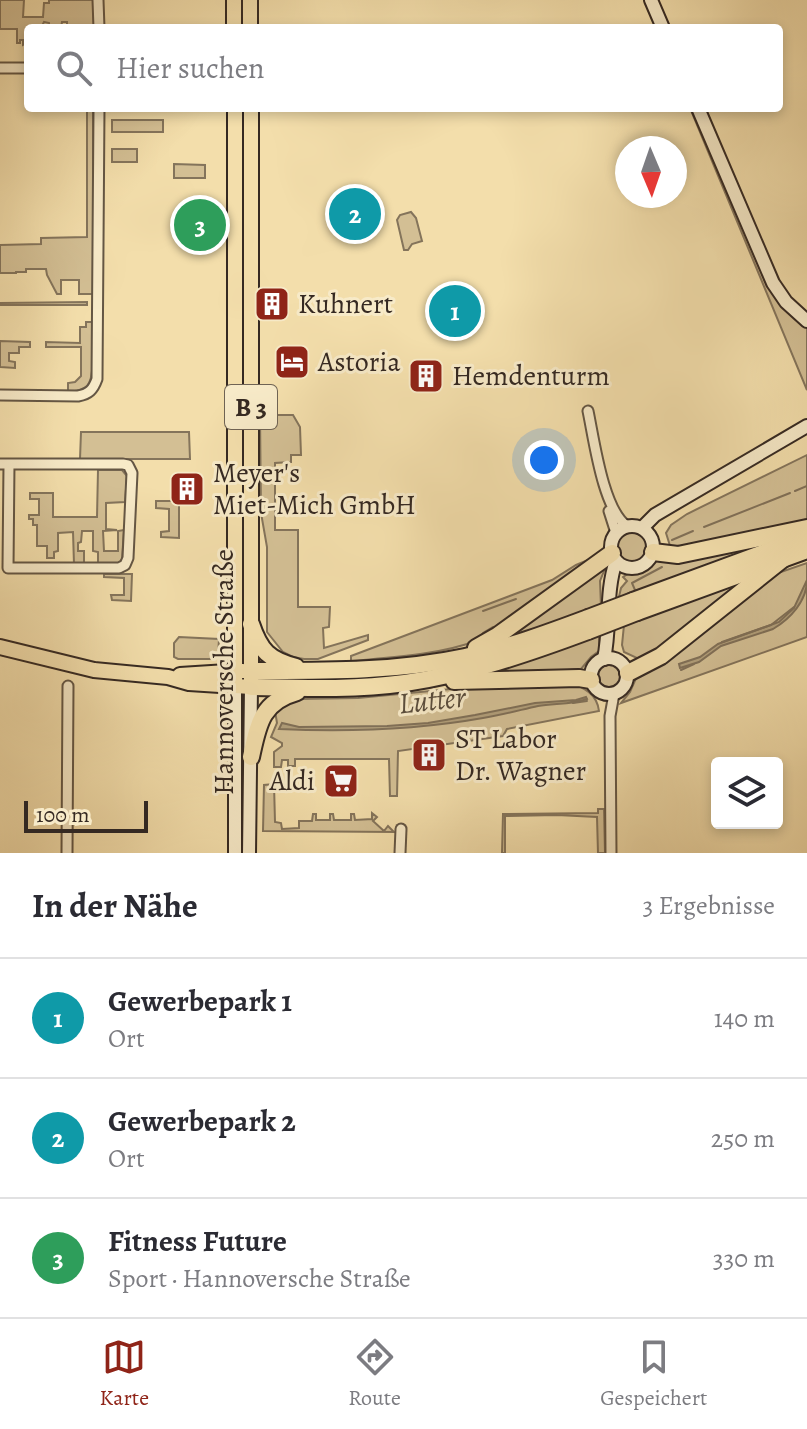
<!DOCTYPE html>
<html lang="de">
<meta charset="utf-8">
<style>
body{margin:0;font-family:Alegreya,serif;background:#f7f7f7;color:#2b2b33}
.controls{position:absolute;right:24px;bottom:24px;display:grid;overflow:hidden;border-radius:8px;box-shadow:0 4px 12px #0003}
.controls button{width:72px;height:72px;display:grid;place-items:center;padding:0;border:0;border-bottom:2px solid #e1e1e2;background:#fff;color:#2b2b33;font:40px sans-serif}
.compass{position:absolute;left:615px;top:136px;width:72px;height:72px;border-radius:50%;background:#fff;box-shadow:0 4px 12px #0003;rotate:178deg}
.scale{position:absolute;left:24px;bottom:20px;width:124px;box-sizing:border-box;padding-left:8px;border:4px solid #352922;border-top:0;font-size:22px;line-height:28px;white-space:nowrap;color:#352922;-webkit-text-stroke:6px #f7eac8;paint-order:stroke}
.you{position:absolute;left:544px;top:460px;width:28px;height:28px;margin:-20px;border:6px solid #fff;border-radius:50%;background:#1a73e8;box-shadow:0 0 0 12px #1a73e833}
.badge{display:grid;place-items:center;width:52px;height:52px;border-radius:50%;background:#8f2418;color:#fff;font-size:26px;font-weight:700}
.pin{position:absolute;translate:-50% -50%;border:4px solid #fff;box-shadow:0 2px 8px #0006}
.list{margin:0;padding:0;list-style:none}
h2{display:flex;justify-content:space-between;align-items:center;height:104px;margin:0;padding:0 32px;font-size:34px}
h2 small{font-size:26px;font-weight:400;color:#7c7c81}
.list li{display:grid;grid-template-columns:52px 1fr auto;gap:24px;align-items:center;box-sizing:border-box;height:120px;padding:0 32px;border-top:2px solid #e1e1e2}
.list b{display:block;font-size:30px;white-space:nowrap}
.list p{margin:0;font-size:26px;white-space:nowrap;color:#7c7c81}
.list em{font-size:26px;font-style:normal;color:#7c7c81}
.icon{flex:none;width:44px;height:44px;fill:none;stroke:currentColor;stroke-width:2;stroke-linecap:round;stroke-linejoin:round}
.map{position:relative;flex:none;width:807px;height:853px;overflow:hidden}
.search{position:absolute;background:#fff;box-shadow:0 4px 12px #0003;left:24px;right:24px;top:24px;height:88px;display:flex;align-items:center;gap:20px;box-sizing:border-box;padding:0 28px;border-radius:8px;color:#7c7c81;font-size:30px}
.sheet{height:464px;background:#fff}
nav{display:flex;justify-content:space-around;align-items:center;box-sizing:border-box;height:112px;border-top:2px solid #e1e1e2;background:#fff;font-size:22px;color:#7c7c81}
nav a{display:grid;justify-items:center;gap:4px}
nav .on{color:#8f2418}
.map>svg:first-child{display:block}
</style>
<div class="map">
<svg width="807" height="853" viewBox="0 0 807 853">
<rect width="100%" height="100%" fill="#f3deab"/>
<filter id="stains"><feTurbulence type="fractalNoise" baseFrequency=".0025" numOctaves="4"/><feColorMatrix values="0 0 0 0 .2 0 0 0 0 .09 0 0 0 0 .02 0 0 0 .5 -.17"/></filter>
<radialGradient id="worn" r=".72"><stop offset=".6" stop-color="#630" stop-opacity="0"/><stop offset="1" stop-color="#630" stop-opacity=".3"/></radialGradient>
<!-- green -->
<g fill="#d3bf94" stroke="#84745b" stroke-width="2">
<path d="M 0,0 L 24,0 L 23,17 L 43,17 L 44,3 L 49,3 L 49,0 L 93,0 L 94,28 L 67,28 L 67,22 L 62,22 L 61,28 L 46,28 L 49,27 L 49,23 L 44,22 L 42,26 L 43,28 L 28,28 L 28,35 L 25,36 L 25,44 L 23,45 L 23,40 L 20,40 L 20,43 L 17,43 L 17,29 L 0,29 Z"/>
<path d="M 87,108 L 93,108 L 93,294 L 79,294 L 79,280 L 61,280 L 61,294 L 57,294 L 47,275 L 46,269 L 26,269 L 26,272 L 16,272 L 16,273 L 0,273 L 0,245 L 41,244 L 41,238 L 87,237 Z"/>
<path d="M 690,108 L 693,108 L 769,288 L 785,309 L 807,327 L 807,390 Z"/>
<rect x="112" y="120" width="51" height="12"/>
<rect x="112" y="149" width="25" height="13"/>
<path d="M 174,164 L 205,165 L 205,178 L 174,178 Z"/>
<path d="M 411,212 L 416,218 L 422,241 L 412,244 L 408,250 L 404,250 L 397,220 L 400,215 Z"/>
<path d="M 239,214 L 246,214 L 246,383 L 244,383 L 243,353 L 239,304 Z"/>
<path d="M 87,302 L 87,305 L 0,305 L 0,303 Z"/>
<path d="M 86,322 L 92,322 C 92,336 96,377 87,386 C 82,391 75,391 68,392 L 68,383 L 75,382 L 81,376 L 81,347 L 46,347 L 46,342 L 80,343 L 80,327 L 86,327 Z"/>
<path d="M 0,341 L 30,342 L 30,347 L 19,347 L 19,353 L 9,353 L 9,361 L 15,362 L 15,368 L 0,367 Z"/>
<path d="M 241,410 L 246,413 L 244,581 L 241,532 Z"/>
<path d="M 260,415 L 293,415 L 300,427 L 301,455 L 291,455 L 291,462 L 275,463 L 275,530 L 298,530 L 298,607 L 330,607 L 329,627 L 323,628 L 324,648 L 368,635 L 368,640 L 318,659 L 304,659 L 293,657 L 283,652 L 267,632 L 267,547 L 261,513 Z"/>
<path d="M 81,432 L 189,432 L 190,459 L 80,459 Z"/>
<path d="M 807,455 L 807,522 L 754,531 L 671,549 L 666,533 L 671,525 L 687,514 Z"/>
<path d="M 98,470 L 122,470 L 127,476 L 125,502 L 106,503 L 106,529 L 117,530 L 103,531 L 104,551 L 118,551 L 118,531 L 124,530 L 122,559 L 118,564 L 98,564 L 98,552 L 93,551 L 93,531 L 82,531 L 81,542 L 78,543 L 78,551 L 84,551 L 84,564 L 74,564 L 73,532 L 58,533 L 58,551 L 54,552 L 54,558 L 47,558 L 47,546 L 37,546 L 37,525 L 33,525 L 33,519 L 29,519 L 29,515 L 39,515 L 39,499 L 30,499 L 30,493 L 53,493 L 53,517 L 97,517 Z"/>
<path d="M 156,501 L 179,501 L 179,538 L 161,537 L 161,532 L 169,531 L 169,509 L 156,508 Z"/>
<circle cx="632" cy="547" r="17"/>
<path d="M 790,537 L 618,601 L 621,588 L 627,581 L 623,577 C 635,567 644,574 655,558 Z"/>
<path d="M 593,558 L 496,630 L 493,627 L 483,633 L 479,640 C 439,655 394,657 351,661 L 351,656 L 552,580 L 576,565 Z"/>
<path d="M 807,563 L 807,637 L 621,703 L 630,692 L 637,676 L 778,573 Z"/>
<path d="M 600,566 L 604,571 L 600,581 L 601,607 L 493,644 Z"/>
<path d="M 104,574 L 132,574 L 131,601 L 112,600 L 111,595 L 124,595 L 124,578 L 104,577 Z"/>
<path d="M 751,576 L 655,653 L 641,660 L 624,652 L 622,645 L 624,625 Z"/>
<path d="M 599,635 L 599,651 L 591,657 L 581,669 L 482,676 L 482,674 Z"/>
<path d="M 179,637 L 219,639 L 218,656 L 211,659 L 178,659 L 174,657 L 174,643 Z"/>
<circle cx="609" cy="676" r="12"/>
<path d="M 569,683 C 584,687 597,694 599,711 L 507,729 L 503,736 L 398,751 L 397,796 L 390,796 L 389,759 L 295,759 L 295,766 L 288,766 L 288,760 L 282,760 L 281,767 L 274,767 L 274,752 L 282,746 L 282,743 L 271,737 L 277,723 L 275,711 L 287,703 L 299,699 L 358,698 L 472,687 Z"/>
<path d="M 274,784 L 275,822 L 281,823 L 282,829 L 299,828 L 299,821 L 312,821 L 313,814 L 316,814 L 316,820 L 330,820 L 330,814 L 333,814 L 334,820 L 351,820 L 351,814 L 354,814 L 355,820 L 372,819 L 372,813 L 377,817 L 373,821 L 384,831 L 388,826 L 394,832 L 263,831 L 264,785 Z"/>
<path d="M 598,809 L 604,809 L 605,853 L 598,853 L 597,817 L 557,815 L 505,816 L 505,853 L 502,853 L 503,814 L 598,813 Z"/>
</g>
<!-- water -->
<g fill="#b2a07c" stroke="#807058" stroke-width="2">
<path d="M 807,580 C 807,601 790,619 773,629 L 721,646 L 699,662 L 680,668 L 679,664 L 700,657 L 718,644 L 779,622 L 794,608 Z"/>
<path d="M 586,697 L 587,699 C 571,705 554,703 538,706 C 520,710 502,715 483,718 C 416,730 347,732 279,729 L 282,723 L 299,727 L 387,726 L 428,723 L 475,715 L 535,703 L 576,700 Z"/>
</g>
<g fill="none" stroke-linecap="round" stroke-linejoin="round">
<!-- stream -->
<g stroke="#807058" stroke-width="2">
<path d="M 795,491 L 807,486"/>
<path d="M 704,527 L 790,493"/>
<path d="M 672,540 L 693,531"/>
<path d="M 635,590 L 632,583 L 662,567"/>
<path d="M 483,611 L 516,599"/>
<path d="M 722,642 L 771,625 L 794,607"/>
<path d="M 681,670 L 694,664"/>
<path d="M 573,703 L 587,701"/>
</g>
<defs>
<g id="street">
<path d="M 98,0 L 99,28"/>
<path d="M 0,68 L 28,68"/>
<path d="M 0,395 L 78,396 C 89,394 93,390 97,379 L 99,108"/>
<path d="M 588,411 C 594,439 603,510 627,526"/>
<path d="M 0,464 L 123,464 L 128,465 L 132,473 L 128,558 L 125,565 L 119,568 L 8,568 L 9,464"/>
<path d="M 609,511 L 616,533"/>
<path d="M 67,853 L 68,686"/>
<path d="M 400,853 L 401,829"/>
<path d="M 611,853 L 610,716 L 614,694"/>
</g>
<g id="secondary">
<path d="M 651,0 L 663,28"/>
<path d="M 698,108 L 773,283 L 786,302 L 807,321"/>
<circle cx="632" cy="547" r="21"/>
<path d="M 642,528 L 655,515 L 807,426"/>
<circle cx="609" cy="676" r="18"/>
<path d="M 604,659 C 611,626 605,593 616,561"/>
<path d="M 235,853 L 235,685"/>
<path d="M 249,853 L 251,687"/>
</g>
<g id="primary">
<path d="M 234,0 L 234,28"/>
<path d="M 250,0 L 250,28"/>
<path d="M 235,108 L 235,685"/>
<path d="M 0,647 L 94,670 L 168,677 L 189,683 L 251,687 L 251,108"/>
<path d="M 180,675 L 243,671"/>
</g>
<g id="highway">
<path d="M 653,552 L 678,555 L 807,528"/>
<path d="M 633,601 L 807,537"/>
<path d="M 637,612 L 807,550"/>
<path d="M 251,624 C 260,651 269,660 296,667"/>
<path d="M 476,648 L 497,636 L 612,553"/>
<path d="M 251,671 C 323,671 395,672 465,657 C 507,648 548,633 588,618"/>
<path d="M 628,673 L 661,656 L 784,558"/>
<path d="M 454,681 L 579,678 L 591,680"/>
<path d="M 251,687 C 302,688 354,690 405,683 C 468,674 529,653 588,631"/>
<path d="M 251,757 C 258,725 261,702 297,692"/>
</g>
</defs>
<!-- street casing -->
<use href="#street" stroke="#645644" stroke-width="13"/>
<!-- secondary casing -->
<use href="#secondary" stroke="#352922" stroke-width="16"/>
<!-- primary casing -->
<use href="#primary" stroke="#352922" stroke-width="18"/>
<!-- highway casing -->
<use href="#highway" stroke="#352922" stroke-width="20"/>
<!-- street -->
<use href="#street" stroke="#f7eac8" stroke-width="9"/>
<!-- secondary -->
<use href="#secondary" stroke="#f7eac8" stroke-width="12"/>
<!-- primary -->
<use href="#primary" stroke="#f3deab" stroke-width="14"/>
<!-- highway -->
<use href="#highway" stroke="#f3deab" stroke-width="16"/>
<defs>
<g id="highway-bridge">
<path d="M 588,618 L 633,601"/>
<path d="M 588,631 L 637,612"/>
</g>
</defs>
<!-- highway-bridge casing -->
<use href="#highway-bridge" stroke="#352922" stroke-width="20" stroke-linecap="butt"/>
<!-- highway-bridge -->
<use href="#highway-bridge" stroke="#f3deab" stroke-width="16"/>
</g>
<!-- icons -->
<defs>
<symbol id="building-square" viewBox="-11 -11 22 22"><rect x="-9" y="-9" width="18" height="18" rx="4" fill="#8f2418" stroke="#f7eac8"/><path d="M-4-6H4V6H1V3H-1V6H-4ZM-2.5-4.3h1.7v1.8h-1.7ZM.8-4.3h1.7v1.8H.8ZM-2.5-1h1.7V.8h-1.7ZM.8-1h1.7V.8H.8Z" fill="#fff"/></symbol>
<symbol id="hotel-square" viewBox="-11 -11 22 22"><rect x="-9" y="-9" width="18" height="18" rx="4" fill="#8f2418" stroke="#f7eac8"/><path d="M-6-4.5h1.5V1H6V5H4.5V3h-9V5H-6ZM-4 0a1.8 1.8 0 1 1 3.6 0ZM.5 0V-2.5h3Q6-2.5 6 0Z" fill="#fff"/></symbol>
<symbol id="supermarket-square" viewBox="-11 -11 22 22"><rect x="-9" y="-9" width="18" height="18" rx="4" fill="#8f2418" stroke="#f7eac8"/><path d="M-6-5.5h2.5l.6 2H6L4.5 2H-2.5L-4.4-4H-6ZM-1.5 3.2a1.3 1.3 0 1 0 .1 0ZM3 3.2a1.3 1.3 0 1 0 .1 0Z" fill="#fff"/></symbol>
</defs>
<g fill-rule="evenodd">
<use href="#building-square" x="252" y="284" width="40" height="40"/>
<use href="#hotel-square" x="272" y="342" width="40" height="40"/>
<use href="#building-square" x="406" y="356" width="40" height="40"/>
<use href="#building-square" x="167" y="469" width="40" height="40"/>
<use href="#building-square" x="409" y="735" width="40" height="40"/>
<use href="#supermarket-square" x="321" y="761" width="40" height="40"/>
</g>
<g text-anchor="middle" dominant-baseline="central" stroke-width="6" stroke-linejoin="round" paint-order="stroke">
<!-- shield labels -->
<rect fill="#f7eac8" stroke="#6f6354" stroke-width="2" x="225" y="385" width="52" height="44" rx="6"/>
<g font-size="26" font-weight="bold" fill="#352922">
<text x="251" y="407">B 3</text>
</g>
<!-- poi labels -->
<g font-size="28" fill="#352922" stroke="#f7eac8" text-anchor="start">
<text x="298" y="304">Kuhnert</text>
<text x="318" y="362">Astoria</text>
<text x="452" y="376">Hemdenturm</text>
<text x="213" y="473">Meyer's<tspan x="213" dy="32">Miet-Mich GmbH</tspan></text>
<text x="455" y="739">ST Labor<tspan x="455" dy="32">Dr. Wagner</tspan></text>
<text x="315" y="781" text-anchor="end">Aldi</text>
</g>
<!-- street labels -->
<g font-size="28" fill="#352922" stroke="#f7eac8">
<text transform="translate(224 672) rotate(-90)">Hannoversche Straße</text>
</g>
<!-- water labels -->
<g font-size="30" font-style="italic" fill="#5a4d3d" stroke="#f7eac8">
<text transform="translate(432 700) rotate(-6)">Lutter</text>
</g>
</g>
<rect width="100%" height="100%" filter="url(#stains)"/>
<rect width="100%" height="100%" fill="url(#worn)"/>
</svg>
<div class="controls">
<button><svg class="icon" aria-label="layers" viewBox="0 0 24 24"><path d="M12 4l9 5-9 5-9-5zM3 14l9 5 9-5"/></svg></button>
</div>
<svg class="compass" viewBox="-18 -18 36 36"><path d="M0-13l5 13h-10z" fill="#e53935"/><path d="M0 13l5-13h-10z" fill="#7c7c81"/></svg>
<div class="scale">100 m</div>
<div class="you"></div>
<div class="pin badge" style="left:455px;top:311px;background:#0f9aa8">1</div>
<div class="pin badge" style="left:355px;top:214px;background:#0f9aa8">2</div>
<div class="pin badge" style="left:200px;top:225px;background:#2e9e5b">3</div>
<div class="search"><svg class="icon" aria-label="search" viewBox="0 0 24 24"><circle cx="10" cy="10" r="6"/><path d="M15 15l6 6"/></svg>Hier suchen</div>
</div>
<section class="sheet">
<h2>In der Nähe<small>3 Ergebnisse</small></h2>
<ul class="list">
<li><span class="badge" style="background:#0f9aa8">1</span><div><b>Gewerbepark 1</b><p>Ort</p></div><em>140 m</em></li>
<li><span class="badge" style="background:#0f9aa8">2</span><div><b>Gewerbepark 2</b><p>Ort</p></div><em>250 m</em></li>
<li><span class="badge" style="background:#2e9e5b">3</span><div><b>Fitness Future</b><p>Sport · Hannoversche Straße</p></div><em>330 m</em></li>
</ul>
</section>
<nav>
<a class="on"><svg class="icon" aria-label="map" viewBox="0 0 24 24"><path d="M3 6l6-2 6 2 6-2v14l-6 2-6-2-6 2zM9 4v14M15 6v14"/></svg>Karte</a>
<a><svg class="icon" aria-label="directions" viewBox="0 0 24 24"><path d="M12 3l9 9-9 9-9-9zM9 14v-3h6M13 9l2 2-2 2"/></svg>Route</a>
<a><svg class="icon" aria-label="saved" viewBox="0 0 24 24"><path d="M7 4h10v16l-5-4-5 4z"/></svg>Gespeichert</a>
</nav>
